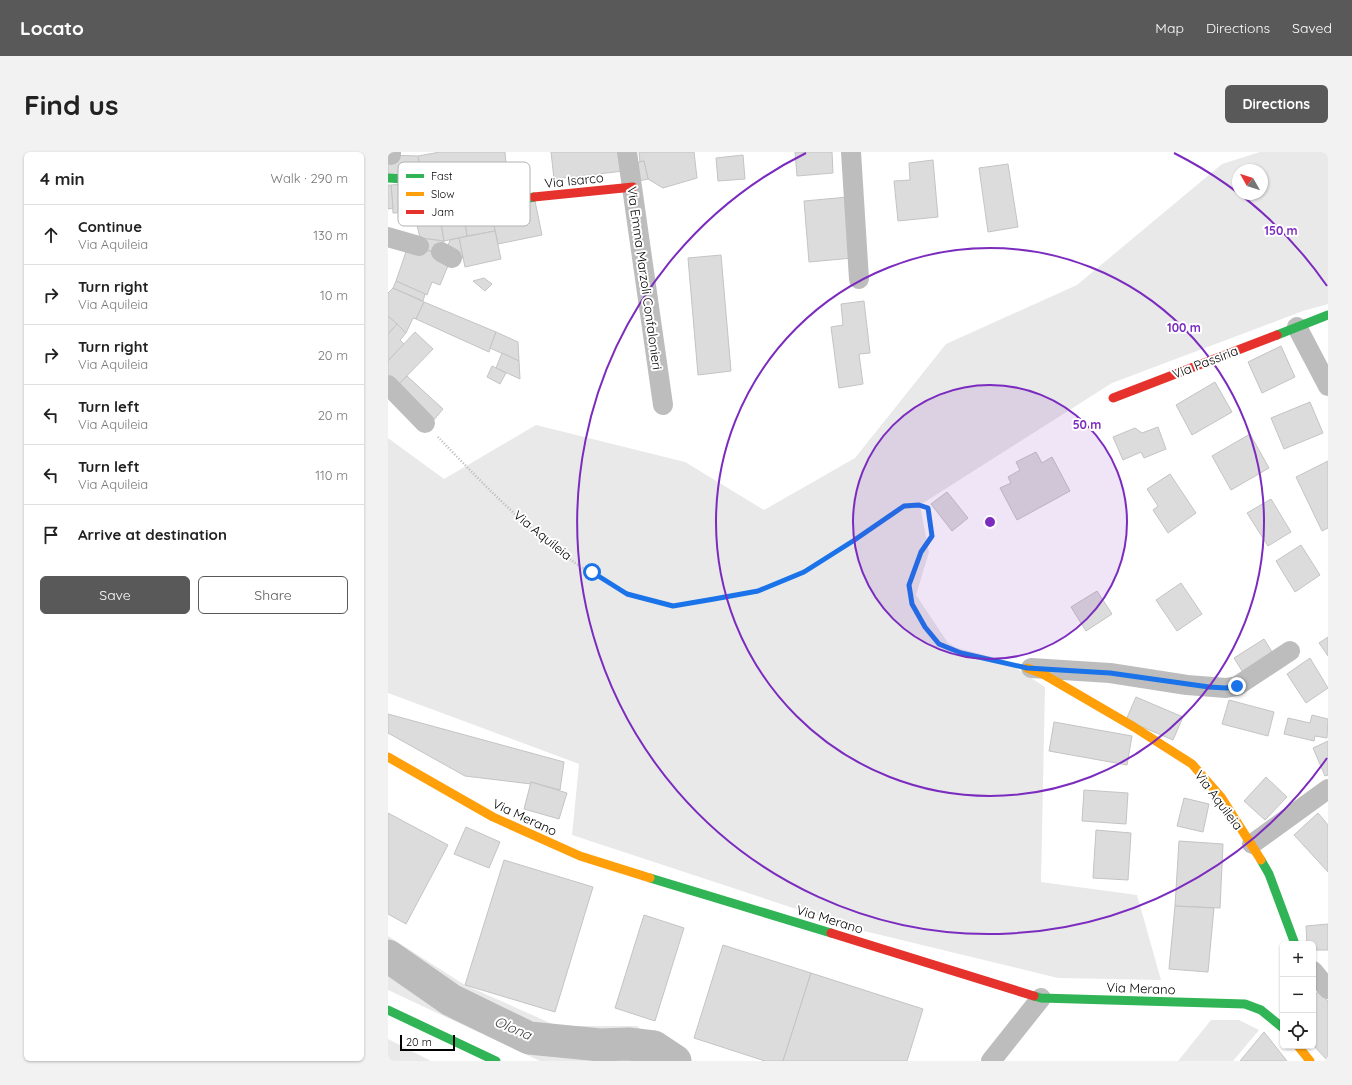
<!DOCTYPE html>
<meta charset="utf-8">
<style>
body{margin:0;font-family:Quicksand,sans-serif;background:#f2f2f2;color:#222}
.controls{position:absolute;right:12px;bottom:12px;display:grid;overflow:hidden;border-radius:6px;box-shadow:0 1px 3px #0004}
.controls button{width:36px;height:36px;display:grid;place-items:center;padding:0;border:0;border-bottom:1px solid #e0e0e0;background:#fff;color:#222;font:20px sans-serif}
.compass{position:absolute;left:844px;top:12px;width:36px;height:36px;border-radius:50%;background:#fff;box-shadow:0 1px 3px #0004;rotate:309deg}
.scale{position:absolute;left:12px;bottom:10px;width:55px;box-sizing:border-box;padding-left:4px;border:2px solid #000;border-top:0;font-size:11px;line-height:14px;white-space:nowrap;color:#000;-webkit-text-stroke:3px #fff;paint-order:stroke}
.stop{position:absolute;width:12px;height:12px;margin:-9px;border:3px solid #1a73e8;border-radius:50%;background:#fff}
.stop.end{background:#1a73e8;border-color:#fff;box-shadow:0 1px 4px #0008}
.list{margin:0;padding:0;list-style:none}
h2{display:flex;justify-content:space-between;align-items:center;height:52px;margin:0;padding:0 16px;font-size:17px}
h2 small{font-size:13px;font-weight:400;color:#767676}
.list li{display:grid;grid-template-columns:26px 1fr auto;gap:12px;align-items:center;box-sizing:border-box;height:60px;padding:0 16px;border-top:1px solid #e0e0e0}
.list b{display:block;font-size:15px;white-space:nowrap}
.list p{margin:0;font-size:13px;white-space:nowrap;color:#767676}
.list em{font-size:13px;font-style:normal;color:#767676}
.actions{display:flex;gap:8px;padding:12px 16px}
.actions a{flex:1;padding:9px 0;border:1px solid #595959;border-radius:6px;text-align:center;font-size:14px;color:#595959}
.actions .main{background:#595959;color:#fff}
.icon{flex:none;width:22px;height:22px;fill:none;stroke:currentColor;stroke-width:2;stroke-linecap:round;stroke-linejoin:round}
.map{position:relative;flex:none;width:940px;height:909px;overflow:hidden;border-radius:6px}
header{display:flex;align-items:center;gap:24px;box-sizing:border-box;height:56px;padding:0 20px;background:#595959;color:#fff}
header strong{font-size:19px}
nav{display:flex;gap:22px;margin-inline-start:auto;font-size:14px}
.intro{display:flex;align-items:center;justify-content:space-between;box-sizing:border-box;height:96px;padding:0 24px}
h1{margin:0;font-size:28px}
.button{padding:10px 18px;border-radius:6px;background:#595959;color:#fff;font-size:14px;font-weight:700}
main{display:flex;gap:24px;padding:0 24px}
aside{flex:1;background:#fff;border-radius:6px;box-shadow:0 1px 3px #0004}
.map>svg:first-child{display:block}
</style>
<header>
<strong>Locato</strong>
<nav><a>Map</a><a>Directions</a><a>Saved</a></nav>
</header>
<div class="intro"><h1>Find us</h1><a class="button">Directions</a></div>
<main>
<aside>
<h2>4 min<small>Walk · 290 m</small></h2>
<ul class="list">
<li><svg class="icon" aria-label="ahead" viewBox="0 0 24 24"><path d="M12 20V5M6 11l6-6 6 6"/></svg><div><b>Continue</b><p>Via Aquileia</p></div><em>130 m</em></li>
<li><svg class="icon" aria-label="right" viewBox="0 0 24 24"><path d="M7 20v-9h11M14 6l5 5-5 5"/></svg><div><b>Turn right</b><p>Via Aquileia</p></div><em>10 m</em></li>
<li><svg class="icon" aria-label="right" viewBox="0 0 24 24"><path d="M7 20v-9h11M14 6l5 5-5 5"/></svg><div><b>Turn right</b><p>Via Aquileia</p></div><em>20 m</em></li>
<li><svg class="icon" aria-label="left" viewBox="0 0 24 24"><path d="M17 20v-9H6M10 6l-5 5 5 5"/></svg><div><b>Turn left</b><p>Via Aquileia</p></div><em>20 m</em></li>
<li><svg class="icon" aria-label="left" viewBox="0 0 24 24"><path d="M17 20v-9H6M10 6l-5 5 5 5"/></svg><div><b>Turn left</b><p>Via Aquileia</p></div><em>110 m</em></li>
<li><svg class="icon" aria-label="arrive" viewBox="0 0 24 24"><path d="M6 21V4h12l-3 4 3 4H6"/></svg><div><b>Arrive at destination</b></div></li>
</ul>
<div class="actions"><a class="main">Save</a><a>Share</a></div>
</aside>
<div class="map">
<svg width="940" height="909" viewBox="0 0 940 909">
<rect width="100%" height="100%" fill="#fff"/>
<!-- green -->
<g fill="#e9e9e9" fill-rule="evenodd">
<path d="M 872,0 L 940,0 L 940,152 L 915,159 L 724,231 L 532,353 L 541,400 L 528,443 L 560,491 L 569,496 L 616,508 L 657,535 L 653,730 L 749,743 L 773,828 L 670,826 L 472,778 L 184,683 L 191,612 L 0,541 L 0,286 L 56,327 L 148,273 L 297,310 L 376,358 L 467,306 L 558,192 L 689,133 L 834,12 ZM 850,18 L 874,18 L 874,42 L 850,42 Z"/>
<path d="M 0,784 L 77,833 L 169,874 L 249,874 L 292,909 L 152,909 L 0,838 Z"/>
<path d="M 823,868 L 851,868 L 871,878 L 845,909 L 790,909 Z"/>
<path d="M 0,887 L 43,909 L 0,909 Z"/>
</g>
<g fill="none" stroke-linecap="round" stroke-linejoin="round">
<!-- river -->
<path stroke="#bbb" stroke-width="33" d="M 0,804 L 63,848 L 141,886 L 212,893 L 240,892 L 266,895 L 287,909"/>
</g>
<!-- building -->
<g fill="#dcdcdc" stroke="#c4c4c4">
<path d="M 52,0 L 117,0 L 118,12 L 68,23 L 33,23 L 30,4 Z"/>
<path d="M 163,0 L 233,0 L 236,19 L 166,27 Z"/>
<path d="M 251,0 L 306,0 L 309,26 L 275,36 L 260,27 L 256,9 L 252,10 Z"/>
<path d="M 407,0 L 444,0 L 445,21 L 409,24 Z"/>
<path d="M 0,3 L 30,4 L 33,23 L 0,23 Z"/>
<path d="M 355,3 L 357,27 L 330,29 L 328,6 Z"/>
<path d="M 545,8 L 550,65 L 510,69 L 506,29 L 522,28 L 521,11 Z"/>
<path d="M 256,9 L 260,27 L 246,30 L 242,12 Z"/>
<path d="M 620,12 L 630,75 L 600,80 L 591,16 Z"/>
<path d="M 47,30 L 51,59 L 5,61 L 3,33 Z"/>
<path d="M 0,33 L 3,33 L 5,56 L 0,57 Z"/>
<path d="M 460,45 L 465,106 L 421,110 L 416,49 Z"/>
<path d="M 147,49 L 154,83 L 110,92 L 103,59 Z"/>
<path d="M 51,59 L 56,89 L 32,86 L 26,60 Z"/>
<path d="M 103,59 L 107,79 L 79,84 L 76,65 Z"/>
<path d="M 75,60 L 79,84 L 56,89 L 52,64 Z"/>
<path d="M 107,79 L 113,107 L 77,115 L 71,86 Z"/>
<path d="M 32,86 L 56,89 L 53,102 L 31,96 Z"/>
<path d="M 71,86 L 75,106 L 58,100 L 62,88 Z"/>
<path d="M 20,94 L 53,102 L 62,109 L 52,133 L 44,130 L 39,143 L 8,129 Z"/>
<path d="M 333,103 L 343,219 L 310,223 L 300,106 Z"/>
<path d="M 96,126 L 104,132 L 97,139 L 85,129 Z"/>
<path d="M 8,129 L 37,142 L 35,149 L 5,136 Z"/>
<path d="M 5,136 L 36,150 L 28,167 L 25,166 L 18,181 L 0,164 L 0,141 Z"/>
<path d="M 476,149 L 482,201 L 471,202 L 475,232 L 451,236 L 443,175 L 455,173 L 453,152 Z"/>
<path d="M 36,150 L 108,180 L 101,200 L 28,167 Z"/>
<path d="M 0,164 L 9,172 L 0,182 Z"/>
<path d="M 9,172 L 18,181 L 12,188 L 16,192 L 0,209 L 0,182 Z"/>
<path d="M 27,180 L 45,197 L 7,236 L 0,229 L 0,209 Z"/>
<path d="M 108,180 L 130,190 L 131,209 L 102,196 Z"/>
<path d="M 893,194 L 907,225 L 874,241 L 860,210 Z"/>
<path d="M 114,201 L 131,209 L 132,227 L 108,216 Z"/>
<path d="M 104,214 L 118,221 L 112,232 L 99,225 Z"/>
<path d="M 19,224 L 55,257 L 44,270 L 7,236 Z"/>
<path d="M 827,230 L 844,260 L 804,283 L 788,253 Z"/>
<path d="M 922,250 L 935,281 L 896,297 L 883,266 Z"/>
<path d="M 770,275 L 778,297 L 756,306 L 753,300 L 735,308 L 725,285 L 747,276 L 754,281 Z"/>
<path d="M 862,282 L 881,316 L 843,338 L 824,304 Z"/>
<path d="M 648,300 L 654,311 L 664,305 L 682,339 L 629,368 L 612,336 L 623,331 L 620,325 L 632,318 L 628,310 Z"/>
<path d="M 940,309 L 940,376 L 934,379 L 908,325 Z"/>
<path d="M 782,322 L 808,361 L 780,381 L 765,358 L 770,354 L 759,337 Z"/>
<path d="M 559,340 L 580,366 L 564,379 L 543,352 Z"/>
<path d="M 883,347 L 903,380 L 880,394 L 859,361 Z"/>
<path d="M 913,393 L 932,423 L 907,440 L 888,409 Z"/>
<path d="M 793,431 L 814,462 L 789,479 L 768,448 Z"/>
<path d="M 709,439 L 724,462 L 698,479 L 683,455 Z"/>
<path d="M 940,485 L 940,504 L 931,491 Z"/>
<path d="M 876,487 L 886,503 L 856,522 L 846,506 Z"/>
<path d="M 922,506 L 940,536 L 918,551 L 899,522 Z"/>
<path d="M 748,545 L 795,565 L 785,588 L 738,568 Z"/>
<path d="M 841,548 L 886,560 L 880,584 L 834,572 Z"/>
<path d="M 0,562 L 176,610 L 172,638 L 143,630 L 143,632 L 77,624 L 0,581 Z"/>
<path d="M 924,563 L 940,567 L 939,586 L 927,584 L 926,589 L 896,582 L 900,566 L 922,571 Z"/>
<path d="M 666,570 L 744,584 L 739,613 L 661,599 Z"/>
<path d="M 940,589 L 940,623 L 937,624 L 925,596 Z"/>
<path d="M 878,625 L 899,645 L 877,668 L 856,649 Z"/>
<path d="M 143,630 L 179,641 L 171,667 L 136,657 Z"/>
<path d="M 696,638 L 740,641 L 738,672 L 694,669 Z"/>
<path d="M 796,646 L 821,652 L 815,680 L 789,674 Z"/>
<path d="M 0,661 L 60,693 L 18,772 L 0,762 Z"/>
<path d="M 930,661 L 940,673 L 940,720 L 906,683 Z"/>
<path d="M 78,675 L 112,690 L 101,716 L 66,702 Z"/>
<path d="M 708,678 L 743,681 L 740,728 L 705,726 Z"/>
<path d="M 791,689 L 835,692 L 832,756 L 787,754 Z"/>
<path d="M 116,708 L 205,735 L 167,860 L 77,833 Z"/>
<path d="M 787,754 L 826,756 L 820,820 L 781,817 Z"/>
<path d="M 256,763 L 296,776 L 267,869 L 227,856 Z"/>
<path d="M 940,772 L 940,798 L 925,798 L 925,792 L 919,792 L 918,774 Z"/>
<path d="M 335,793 L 423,821 L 395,909 L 377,909 L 306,886 Z"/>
<path d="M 423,821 L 535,857 L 519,909 L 395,909 Z"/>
<path d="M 931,839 L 940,849 L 940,909 L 925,893 L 925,845 Z"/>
<path d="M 876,880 L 899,909 L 852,909 Z"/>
</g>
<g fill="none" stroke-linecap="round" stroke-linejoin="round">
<!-- path -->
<path stroke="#b8b8b8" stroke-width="2.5" stroke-dasharray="1 2" stroke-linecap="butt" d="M 50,285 C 109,346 196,441 284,453 C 294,455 307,450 317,449 C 334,446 354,444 370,438 C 411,425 447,402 482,378 C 500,365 516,347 540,357 L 544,384 L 533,400 L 521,433 L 524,452 L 537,475 L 551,492 L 573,501 L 620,511"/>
<!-- street -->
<g stroke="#bdbdbd" stroke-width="20">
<path d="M 3,0 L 3,3"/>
<path d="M 239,0 L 275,253"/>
<path d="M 463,0 L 471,127"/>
<path d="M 0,85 L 31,94"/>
<path d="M 53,100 L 64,106"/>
<path d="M 909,175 L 940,234"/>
<path d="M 0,233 L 37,271"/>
<path d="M 643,516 L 722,521 L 799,533 L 838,536 L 849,534 L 902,499"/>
<path d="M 864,692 L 940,637"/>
<path d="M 925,819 L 940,837"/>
<path d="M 603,909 L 653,846"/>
</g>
<!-- fast -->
<g stroke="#30b455" stroke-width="9">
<path d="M 0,26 L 79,31 L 85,36 L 88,47 L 98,55 L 146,45"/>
<path d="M 889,183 L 940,163"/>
<path d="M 873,708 L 881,722 L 907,792"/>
<path d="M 262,726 L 443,781"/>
<path d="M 646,844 L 653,846 L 857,852 L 873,858 L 895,876"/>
<path d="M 0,858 L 108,909"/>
</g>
<!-- slow -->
<g stroke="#ff9f0a" stroke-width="9">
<path d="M 639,516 L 655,522 L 746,575 L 804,612 L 833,645 L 873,708"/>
<path d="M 0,605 L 105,665 L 192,704 L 262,726"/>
<path d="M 910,894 L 922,909"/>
</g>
<!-- jam -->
<g stroke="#e5322d" stroke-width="9">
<path d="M 146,45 L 245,35"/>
<path d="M 725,246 L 889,183"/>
<path d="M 443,781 L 646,844"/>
</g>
</g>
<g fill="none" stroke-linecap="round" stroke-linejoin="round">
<!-- route -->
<path stroke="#1a73e8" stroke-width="5" d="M 204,420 L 239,442 L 285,454 L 326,447 L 370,439 L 416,420 L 465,389 L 516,354 L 531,353 L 540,356 L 544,384 L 533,400 L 521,433 L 524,452 L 537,475 L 551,492 L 573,501 L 639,516 L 722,521 L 821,535 L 838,536 L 849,534"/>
</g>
<!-- distance rings -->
<circle cx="602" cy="370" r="137" fill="#7b2cbf" fill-opacity=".12"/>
<g fill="none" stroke="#7b2cbf" stroke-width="2">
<circle cx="602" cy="370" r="137"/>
<circle cx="602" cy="370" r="274"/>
<path d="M939 606A412 412 0 1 1 418 1M786 1A412 412 0 0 1 939 134"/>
</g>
<g text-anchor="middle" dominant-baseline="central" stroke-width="4" stroke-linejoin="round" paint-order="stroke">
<!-- street labels -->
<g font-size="13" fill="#000" stroke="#fff">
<text transform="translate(186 28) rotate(-6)">Via Isarco</text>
<text transform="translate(257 126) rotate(82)">Via Emma Marzoli Confalonieri</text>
<text transform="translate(817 210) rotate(-21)">Via Passiria</text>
<text transform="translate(155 383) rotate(39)">Via Aquileia</text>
<text transform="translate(831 648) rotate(53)">Via Aquileia</text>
<text transform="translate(137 665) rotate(25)">Via Merano</text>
<text transform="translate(442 767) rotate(17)">Via Merano</text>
<text transform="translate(753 836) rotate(2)">Via Merano</text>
</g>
<!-- water labels -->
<g font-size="14" font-style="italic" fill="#3f3f3f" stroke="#fff">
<text transform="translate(125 876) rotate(23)">Olona</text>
</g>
</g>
<!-- legend -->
<rect x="10" y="10" width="132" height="64" rx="6" fill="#fff" stroke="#b2b2b2" stroke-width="1"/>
<rect x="18" y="22" width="18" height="4" fill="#30b455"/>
<rect x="18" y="40" width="18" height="4" fill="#ff9f0a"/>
<rect x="18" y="58" width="18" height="4" fill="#e5322d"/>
<g font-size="11" fill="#000">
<text x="43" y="28">Fast</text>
<text x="43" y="46">Slow</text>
<text x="43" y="64">Jam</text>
</g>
<circle cx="602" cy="370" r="6" fill="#7b2cbf" stroke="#fff" stroke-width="2"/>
<g font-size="12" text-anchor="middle" font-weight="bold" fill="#7b2cbf" stroke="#fff" stroke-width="4" stroke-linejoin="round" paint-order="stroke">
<text x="893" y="83">150 m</text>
<text x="796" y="180">100 m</text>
<text x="699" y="277">50 m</text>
</g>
</svg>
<div class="controls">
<button>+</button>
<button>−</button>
<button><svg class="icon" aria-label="locate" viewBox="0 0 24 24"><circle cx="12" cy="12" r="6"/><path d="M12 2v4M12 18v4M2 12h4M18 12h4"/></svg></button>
</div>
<svg class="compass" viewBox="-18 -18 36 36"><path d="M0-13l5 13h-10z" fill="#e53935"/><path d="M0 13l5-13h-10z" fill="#767676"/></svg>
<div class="scale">20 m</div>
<div class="stop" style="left:204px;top:420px"></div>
<div class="stop end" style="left:849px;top:534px"></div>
</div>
</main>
